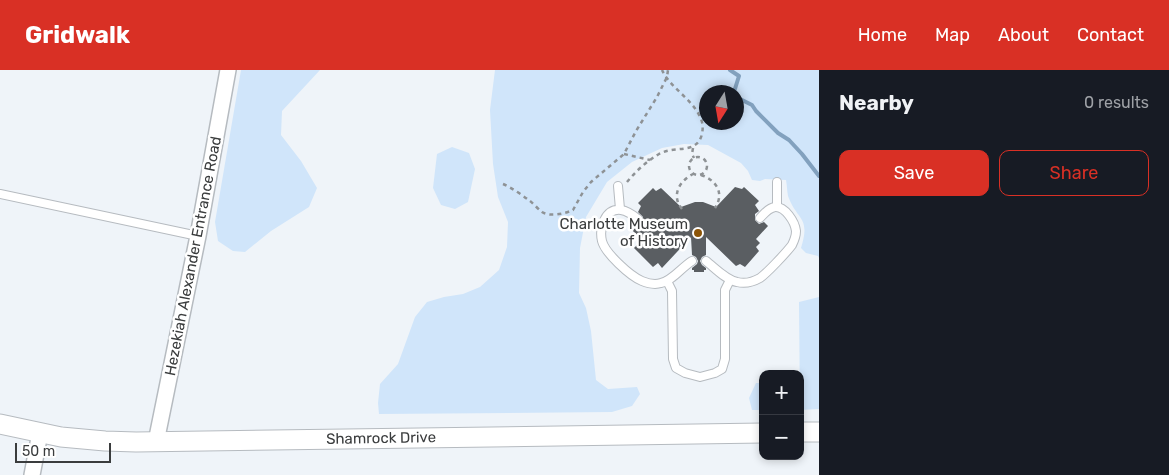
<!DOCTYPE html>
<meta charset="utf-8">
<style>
body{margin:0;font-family:Rubik,sans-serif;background:#20242c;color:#f1f3f6}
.controls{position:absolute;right:15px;bottom:15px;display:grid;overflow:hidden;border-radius:10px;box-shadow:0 2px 8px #0003}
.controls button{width:45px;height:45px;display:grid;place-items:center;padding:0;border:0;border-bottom:1px solid #363941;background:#171b24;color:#f1f3f6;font:25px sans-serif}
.compass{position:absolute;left:699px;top:15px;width:45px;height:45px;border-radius:50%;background:#171b24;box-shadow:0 2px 8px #0003;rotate:191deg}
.scale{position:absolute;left:15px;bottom:12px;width:96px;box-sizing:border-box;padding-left:5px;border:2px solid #3a3c3d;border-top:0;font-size:14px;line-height:18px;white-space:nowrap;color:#3a3c3d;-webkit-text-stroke:4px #fff;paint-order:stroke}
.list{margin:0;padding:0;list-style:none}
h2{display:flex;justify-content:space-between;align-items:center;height:65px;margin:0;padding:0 20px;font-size:21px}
h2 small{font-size:16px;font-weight:400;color:#9ea1a6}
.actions{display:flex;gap:10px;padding:15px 20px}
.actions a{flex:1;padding:11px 0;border:1px solid #d93025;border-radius:10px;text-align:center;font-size:18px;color:#d93025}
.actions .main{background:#d93025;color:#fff}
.map{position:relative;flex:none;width:819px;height:405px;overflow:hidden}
header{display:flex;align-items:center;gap:30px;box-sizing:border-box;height:70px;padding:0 25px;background:#d93025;color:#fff}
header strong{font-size:24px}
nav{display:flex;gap:28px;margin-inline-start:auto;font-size:18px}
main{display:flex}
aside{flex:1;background:#171b24}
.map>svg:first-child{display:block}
</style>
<header>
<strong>Gridwalk</strong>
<nav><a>Home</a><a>Map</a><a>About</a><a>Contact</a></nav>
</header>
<main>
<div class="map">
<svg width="819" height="405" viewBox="0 0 819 405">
<rect width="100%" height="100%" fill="#eff4f9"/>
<!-- green -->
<g fill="#d0e5fa" fill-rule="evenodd">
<path d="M 241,0 L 320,0 L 282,41 L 281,65 L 301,91 L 317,118 L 309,137 L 271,161 L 245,182 L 233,181 L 218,171 L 215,152 Z"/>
<path d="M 495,0 L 819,0 L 819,188 L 818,186 L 806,183 L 801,178 C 811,146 797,151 788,126 C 787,121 787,115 786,110 L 765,109 L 760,111 L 752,110 L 748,101 L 741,93 L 708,75 L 684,74 L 662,78 L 632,92 L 607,112 L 586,147 L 580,178 L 579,223 L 586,238 L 591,261 L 596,310 L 608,319 L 637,317 L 640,324 L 632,336 L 612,342 L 379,344 L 378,333 L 380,314 L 398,294 L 415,247 L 427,232 L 444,227 L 463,224 L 480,217 L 499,200 L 507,177 L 508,152 L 498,127 L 493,94 L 490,40 ZM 706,22 L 736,22 L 736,52 L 706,52 Z"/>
<path d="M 452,77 L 469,83 L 475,99 L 468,132 L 455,139 L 441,135 L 433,118 L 437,84 Z"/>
<path d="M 819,227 L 819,339 L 800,340 L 799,232 Z"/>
<path d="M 756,313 L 763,313 L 763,340 L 752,340 L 749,328 Z"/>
</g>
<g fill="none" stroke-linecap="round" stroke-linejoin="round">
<!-- stream -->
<g stroke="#82a1be" stroke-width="4">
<path d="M 730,0 L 739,6 L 734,22"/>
<path d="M 736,27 L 752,35 L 756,41 L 778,63 L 789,70 L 802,84 L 819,106"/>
</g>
</g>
<!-- building -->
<path fill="#5a5e62" d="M 735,117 L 742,119 L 744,117 L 759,131 L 755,135 L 759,141 L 755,144 L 755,150 L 759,154 L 764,152 L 768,156 L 756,169 L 760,173 L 756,177 L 759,181 L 745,197 L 740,194 L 736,196 L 706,167 L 706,185 L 702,187 L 700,191 L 702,195 L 706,198 L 706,200 L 704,200 L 704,202 L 694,202 L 694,200 L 692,200 L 692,198 L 697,194 L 698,191 L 696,187 L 692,185 L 691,167 L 662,198 L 658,193 L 653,197 L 634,178 L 642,170 L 630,158 L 634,153 L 640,154 L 643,152 L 643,147 L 638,142 L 641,136 L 638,133 L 653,118 L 656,121 L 661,118 L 681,137 L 695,132 L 703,132 L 716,137 Z"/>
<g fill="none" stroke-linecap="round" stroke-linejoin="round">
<defs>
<g id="service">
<path d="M 618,116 L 620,139"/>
<path d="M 0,124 L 198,166"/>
<path d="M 777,137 L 777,112"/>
<path d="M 638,149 C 633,145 628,141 621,140 C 605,138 599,158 602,171 C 605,183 630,206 642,211 C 647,213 655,215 661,213 C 672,211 682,197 692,191"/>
<path d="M 706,191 C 715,198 726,210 737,212 C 745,214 753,212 760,208 C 767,203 786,183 792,175 C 794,171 796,166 796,161 C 795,152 785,136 775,137 C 768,138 764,144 760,148"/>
<path d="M 667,211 L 672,221 L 673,289 L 676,298 L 685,303 L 700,307 L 715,303 L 722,299 L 725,289 L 725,220 L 730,210"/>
</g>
<g id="minor">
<path d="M 156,372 L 198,166 L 228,0"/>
<path d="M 32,405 L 40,363"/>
</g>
<g id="tertiary">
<path d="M 0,354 L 61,367 L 105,371 L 136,372 L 763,363"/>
<path d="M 800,362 L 819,362"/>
</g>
</defs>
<!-- service casing -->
<use href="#service" stroke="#b6bbc0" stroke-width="10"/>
<!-- minor casing -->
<use href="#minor" stroke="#b6bbc0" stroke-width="18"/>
<!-- tertiary casing -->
<use href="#tertiary" stroke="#b6bbc0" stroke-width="21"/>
<!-- path -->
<g stroke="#8e9295" stroke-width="2.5" stroke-dasharray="4 4" stroke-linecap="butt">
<path d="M 693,78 L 692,84 L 694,88"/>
<path d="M 624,84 L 650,90"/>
<circle cx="698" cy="96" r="9"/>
<path d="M 701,105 C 716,110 725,123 715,138"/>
<path d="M 627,112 C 636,101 647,91 659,84 C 675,75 697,85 702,64 C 703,59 703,54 701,49 C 693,29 671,19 662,0"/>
<path d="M 503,114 C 512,118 522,125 530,131 C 534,134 538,139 542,142 C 550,147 564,144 573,140 L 583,122 L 591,112 L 624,84 L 636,61 L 657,27 L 667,7 L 668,0"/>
<path d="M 682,139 C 671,126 679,111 693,104"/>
</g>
<!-- service -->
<use href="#service" stroke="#fff" stroke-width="8"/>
<!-- minor -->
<use href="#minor" stroke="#fff" stroke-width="15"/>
<!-- tertiary -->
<use href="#tertiary" stroke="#fff" stroke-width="19"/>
</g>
<!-- markers -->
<circle fill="#8c5508" stroke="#fff" stroke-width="2" cx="698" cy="163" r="5"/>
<g text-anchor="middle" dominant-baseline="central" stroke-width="5" stroke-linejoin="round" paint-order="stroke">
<!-- poi labels -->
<g font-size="15" fill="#3a3c3d" stroke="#fff" text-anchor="end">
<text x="688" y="154">Charlotte Museum<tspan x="688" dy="17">of History</tspan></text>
</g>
<!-- street labels -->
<g font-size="15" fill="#3a3c3d" stroke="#fff">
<text transform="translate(193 186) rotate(-79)">Hezekiah Alexander Entrance Road</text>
<text transform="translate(381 368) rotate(-1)">Shamrock Drive</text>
</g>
</g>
</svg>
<div class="controls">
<button>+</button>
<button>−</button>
</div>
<svg class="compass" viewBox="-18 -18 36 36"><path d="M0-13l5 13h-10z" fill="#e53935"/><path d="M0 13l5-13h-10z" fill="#9ea1a6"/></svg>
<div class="scale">50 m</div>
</div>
<aside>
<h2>Nearby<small>0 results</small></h2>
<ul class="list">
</ul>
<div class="actions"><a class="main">Save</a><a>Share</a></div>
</aside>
</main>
